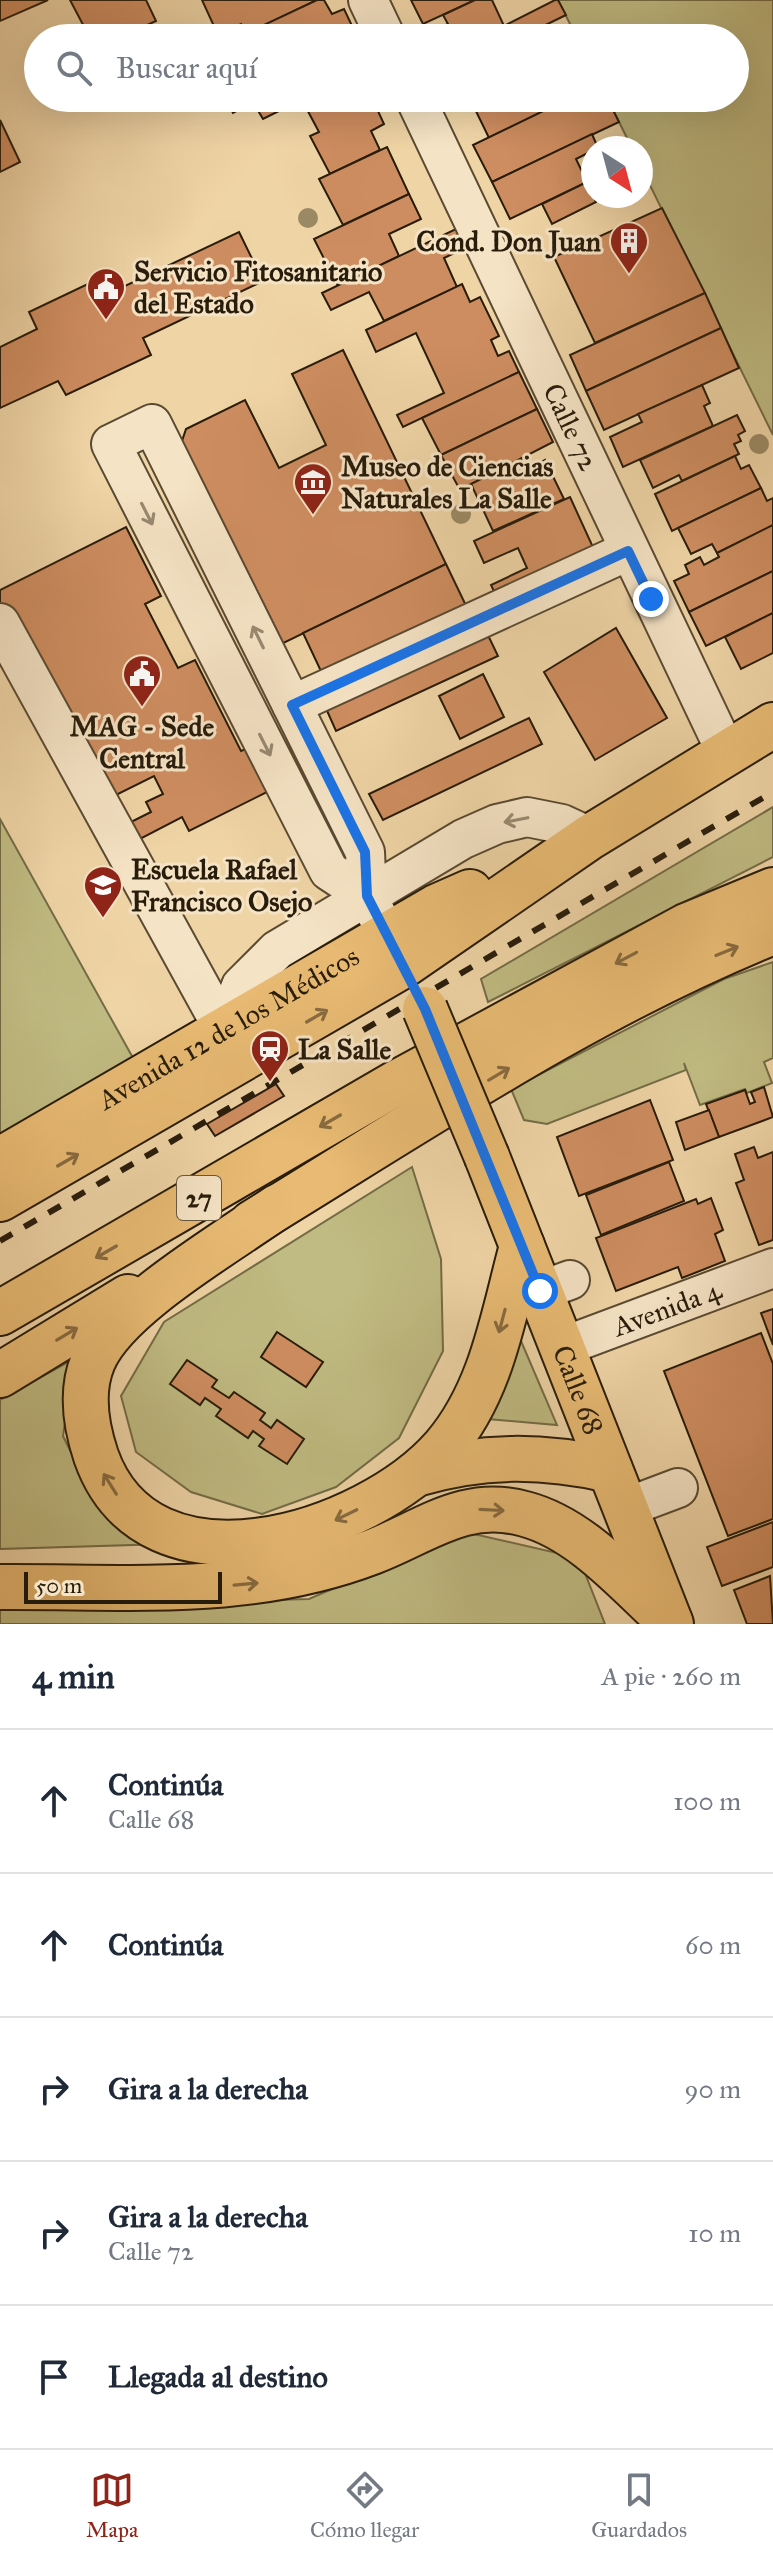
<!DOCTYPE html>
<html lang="es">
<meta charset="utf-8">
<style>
body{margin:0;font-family:"IM FELL Great Primer",serif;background:#f2f2f3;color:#1f2937}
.compass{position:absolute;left:581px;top:136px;width:72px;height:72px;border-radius:50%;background:#fff;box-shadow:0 8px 32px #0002;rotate:144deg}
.scale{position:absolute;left:24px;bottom:20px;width:198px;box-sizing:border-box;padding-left:8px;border:4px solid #281c0b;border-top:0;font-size:22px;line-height:28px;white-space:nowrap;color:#281c0b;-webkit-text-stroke:6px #f5e3c5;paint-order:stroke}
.stop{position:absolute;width:24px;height:24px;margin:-18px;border:6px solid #1a73e8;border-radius:50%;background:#fff}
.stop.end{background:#1a73e8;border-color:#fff;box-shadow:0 2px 8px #0008}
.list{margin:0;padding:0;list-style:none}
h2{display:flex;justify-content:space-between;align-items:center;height:104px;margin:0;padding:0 32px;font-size:34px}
h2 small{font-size:26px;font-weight:400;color:#747a83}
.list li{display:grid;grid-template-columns:52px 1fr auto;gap:24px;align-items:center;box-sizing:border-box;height:144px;padding:0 32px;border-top:2px solid #e0e1e3}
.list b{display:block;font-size:30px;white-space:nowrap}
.list p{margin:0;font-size:26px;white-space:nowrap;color:#747a83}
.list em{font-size:26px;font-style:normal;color:#747a83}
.icon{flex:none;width:44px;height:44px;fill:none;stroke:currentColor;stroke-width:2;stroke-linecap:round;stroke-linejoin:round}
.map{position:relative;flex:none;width:773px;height:1624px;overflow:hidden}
.search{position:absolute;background:#fff;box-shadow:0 8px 32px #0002;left:24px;right:24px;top:24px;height:88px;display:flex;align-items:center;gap:20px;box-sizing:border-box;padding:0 28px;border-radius:44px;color:#747a83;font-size:30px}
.sheet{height:824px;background:#fff}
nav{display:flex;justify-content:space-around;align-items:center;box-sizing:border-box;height:112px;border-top:2px solid #e0e1e3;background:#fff;font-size:22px;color:#747a83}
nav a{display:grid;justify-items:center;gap:4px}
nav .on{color:#8f2418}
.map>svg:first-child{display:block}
</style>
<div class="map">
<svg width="773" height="1624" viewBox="0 0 773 1624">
<rect width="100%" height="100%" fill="#efd4a6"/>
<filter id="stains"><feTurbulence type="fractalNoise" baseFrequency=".0025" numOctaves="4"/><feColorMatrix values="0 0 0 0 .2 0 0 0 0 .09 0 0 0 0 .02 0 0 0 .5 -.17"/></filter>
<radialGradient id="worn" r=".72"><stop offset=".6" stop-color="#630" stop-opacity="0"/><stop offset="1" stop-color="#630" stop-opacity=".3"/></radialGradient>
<!-- green -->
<g fill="#c0bb82" stroke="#746c46" stroke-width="2">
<path d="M 558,0 L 773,0 L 773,435 L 641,167 L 641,148 L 632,148 L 607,98 L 735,98 L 735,38 L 577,38 Z"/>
<path d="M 773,807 L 773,857 L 488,1002 L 481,979 Z"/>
<path d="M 0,819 L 133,1058 L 0,1136 Z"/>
<path d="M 773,962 L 773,1058 L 764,1062 L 772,1083 L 747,1093 L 745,1089 L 700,1105 L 684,1063 L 686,1070 L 547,1124 L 524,1120 L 511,1089 L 724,979 Z"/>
<path d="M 412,1167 L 441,1259 L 443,1351 L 399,1438 L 336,1487 L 262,1514 L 191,1492 L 136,1452 L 121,1396 L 164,1322 Z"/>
<path d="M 521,1341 L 557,1425 L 488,1419 Z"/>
<path d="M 74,1359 L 63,1436 L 95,1501 L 165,1544 L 0,1549 L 0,1400 Z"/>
<path d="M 465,1532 L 579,1558 L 605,1624 L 0,1624 L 0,1608 L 309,1599 Z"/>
</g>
<!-- building -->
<g fill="#ce8d60" stroke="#281c0b" stroke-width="2">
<path d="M 0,0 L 48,0 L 0,21 Z"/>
<path d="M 70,0 L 146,0 L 156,21 L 134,31 L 137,38 L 109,38 L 106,32 L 90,38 Z"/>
<path d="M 202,0 L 317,0 L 245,34 L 241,24 L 218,35 Z"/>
<path d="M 317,0 L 324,0 L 332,14 L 344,9 L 354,30 L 337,38 L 247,38 L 245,34 Z"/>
<path d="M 411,0 L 475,0 L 423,24 Z"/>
<path d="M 475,0 L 492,0 L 504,26 L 555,0 L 558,0 L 566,15 L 519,38 L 430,38 L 428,33 L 448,24 L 443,15 Z"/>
<path d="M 225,98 L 305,98 L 263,119 L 253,102 L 233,113 Z"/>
<path d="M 305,98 L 372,98 L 384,124 L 371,131 L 380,150 L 330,174 L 310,136 L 319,132 L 302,100 Z"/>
<path d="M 482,98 L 556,98 L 558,104 L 489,138 L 472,103 Z"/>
<path d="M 570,98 L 607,98 L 619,122 L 492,182 L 473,145 Z"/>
<path d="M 0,120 L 20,162 L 0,172 Z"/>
<path d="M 592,134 L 598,148 L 576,159 L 587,182 L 510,219 L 492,182 Z"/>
<path d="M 387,147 L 409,194 L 343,225 L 319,179 Z"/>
<path d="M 587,182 L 596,202 L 552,224 L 542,204 Z"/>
<path d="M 409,194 L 421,219 L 389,234 L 399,256 L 338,286 L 314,239 Z"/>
<path d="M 662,208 L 705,293 L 595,343 L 554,257 Z"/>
<path d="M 458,228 L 467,247 L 444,258 L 457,287 L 384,321 L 369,292 L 331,310 L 322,293 Z"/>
<path d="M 239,232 L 263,281 L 143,338 L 151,355 L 66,395 L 58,381 L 0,408 L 0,347 L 37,329 L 29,312 L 115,271 L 123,287 Z"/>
<path d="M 462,284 L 470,302 L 480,297 L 499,336 L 491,340 L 498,356 L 509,351 L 519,372 L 403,427 L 397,415 L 444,393 L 416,333 L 376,352 L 366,330 Z"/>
<path d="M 705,293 L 721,328 L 586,391 L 570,355 Z"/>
<path d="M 721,328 L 739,368 L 604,430 L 586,391 Z"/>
<path d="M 343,350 L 446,564 L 269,650 L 176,459 L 186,429 L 245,400 L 279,468 L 326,445 L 292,374 Z"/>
<path d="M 519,372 L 537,409 L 441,455 L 422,418 Z"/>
<path d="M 702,385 L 710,403 L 704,406 L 713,426 L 623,467 L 610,437 L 642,422 L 638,414 Z"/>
<path d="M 537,409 L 553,442 L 460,490 L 441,455 Z"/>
<path d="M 737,415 L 745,431 L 738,435 L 741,441 L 734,444 L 739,454 L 682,481 L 679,475 L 653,488 L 640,460 Z"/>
<path d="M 735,456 L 741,469 L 749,465 L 761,488 L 672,531 L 655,494 Z"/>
<path d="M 525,457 L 531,468 L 545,460 L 564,499 L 493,531 L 471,484 Z"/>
<path d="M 761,488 L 767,501 L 773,498 L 773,525 L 717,553 L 712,544 L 691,554 L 678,528 Z"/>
<path d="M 570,497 L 597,556 L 498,600 L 491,585 L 527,568 L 518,548 L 484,563 L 474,541 Z"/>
<path d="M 773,525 L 773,571 L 689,612 L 674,581 L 689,574 L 685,565 L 700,557 L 704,565 L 719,557 L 717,553 Z"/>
<path d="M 126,527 L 161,596 L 145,604 L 178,668 L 195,660 L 241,751 L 248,748 L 269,791 L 189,831 L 182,817 L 140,839 L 131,822 L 151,812 L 146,802 L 163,794 L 154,776 L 110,798 L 0,611 L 0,590 Z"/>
<path d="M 446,564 L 471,616 L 327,684 L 303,633 Z"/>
<path d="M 773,571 L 773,613 L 706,646 L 689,612 Z"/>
<path d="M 773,613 L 773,653 L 741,669 L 725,637 Z"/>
<path d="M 616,628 L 667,718 L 595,760 L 544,672 Z"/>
<path d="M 485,629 L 498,656 L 336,731 L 324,704 Z"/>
<path d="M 483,674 L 504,717 L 460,739 L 439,696 Z"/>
<path d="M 529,718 L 542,744 L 383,820 L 369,794 Z"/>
<path d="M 276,1084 L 284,1096 L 215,1136 L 207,1124 Z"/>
<path d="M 764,1087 L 773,1117 L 719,1137 L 706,1104 L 745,1090 L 750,1104 L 755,1102 L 751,1092 Z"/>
<path d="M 650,1100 L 673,1160 L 579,1196 L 557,1137 Z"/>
<path d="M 709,1110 L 719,1137 L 685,1150 L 676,1122 Z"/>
<path d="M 754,1147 L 758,1158 L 773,1152 L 773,1240 L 759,1245 L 736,1183 L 744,1180 L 735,1154 Z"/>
<path d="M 669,1162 L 684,1201 L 601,1235 L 586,1195 Z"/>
<path d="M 711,1198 L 723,1230 L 715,1234 L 725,1261 L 682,1278 L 678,1267 L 616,1291 L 596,1238 L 696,1199 L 698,1204 Z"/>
<path d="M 773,1309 L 773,1345 L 761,1313 Z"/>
<path d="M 277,1332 L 323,1362 L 306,1387 L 261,1357 Z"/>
<path d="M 761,1333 L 773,1364 L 773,1519 L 728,1536 L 664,1371 Z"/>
<path d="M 187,1360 L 217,1380 L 212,1387 L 229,1398 L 234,1392 L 265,1413 L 260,1420 L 271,1428 L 277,1420 L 304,1439 L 287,1464 L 259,1446 L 264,1439 L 253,1431 L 248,1438 L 216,1416 L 221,1409 L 205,1398 L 200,1405 L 170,1384 Z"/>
<path d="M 773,1522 L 773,1567 L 722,1586 L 707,1547 Z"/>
<path d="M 770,1576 L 773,1624 L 747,1624 L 734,1590 Z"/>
</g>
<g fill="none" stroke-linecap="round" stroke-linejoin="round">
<defs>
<g id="minor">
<path d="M 368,0 L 386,38"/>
<path id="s1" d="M 415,98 L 727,754"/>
<path d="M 0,623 L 224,1030"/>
<path d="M 292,705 L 628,551"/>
<path d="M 367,896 L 329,871 L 111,444 L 152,424 L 365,852 L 367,896 L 388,936"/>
<path d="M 224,1030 L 241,986 L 277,950 L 463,839 L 497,824 L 527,817 L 562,824 L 590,837"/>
<path d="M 540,1291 L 570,1280"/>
<path id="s2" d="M 562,1347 L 773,1268"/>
<path d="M 625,1508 L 678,1488"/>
</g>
<g id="major">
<path id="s3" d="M 487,1157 L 671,1624"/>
<path id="s4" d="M 0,1160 L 436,907 L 470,892"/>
<path d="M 0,1199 L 404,965 L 590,837 L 773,725"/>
</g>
<g id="highway">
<path d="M 277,1207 C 227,1243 116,1306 93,1361 C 80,1392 86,1426 96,1456 C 148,1604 366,1536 444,1447 C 492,1391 503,1316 522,1246"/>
<path d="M 252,1223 C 421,1120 589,1006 773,932"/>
<path d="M 0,1313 L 398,1082 L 686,926 L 773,890"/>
<path d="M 0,1375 L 128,1297"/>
<path d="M 416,1474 C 483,1454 543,1455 610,1470"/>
<path d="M 0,1587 C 128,1586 249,1599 372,1552 C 425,1532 464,1497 525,1514 C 582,1529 628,1584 670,1622"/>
</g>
</defs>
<!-- minor casing -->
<use href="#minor" stroke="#5a4a32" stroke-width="42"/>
<!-- major casing -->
<use href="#major" stroke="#281c0b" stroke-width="48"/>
<!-- highway casing -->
<use href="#highway" stroke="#281c0b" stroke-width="48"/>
<!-- minor -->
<use href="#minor" stroke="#f5e3c5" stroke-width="38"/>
<!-- major -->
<use href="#major" stroke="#e8ba73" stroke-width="44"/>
<!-- highway -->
<use href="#highway" stroke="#e8ba73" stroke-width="44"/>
<!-- rail -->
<path stroke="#281c0b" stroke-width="6" stroke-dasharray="14 14" stroke-linecap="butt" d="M 0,1241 L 773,792"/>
<defs>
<path id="major-bridge" d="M 425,1009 L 487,1157"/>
</defs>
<!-- major-bridge casing -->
<use href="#major-bridge" stroke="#281c0b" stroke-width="48" stroke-linecap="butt"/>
<!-- major-bridge -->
<use href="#major-bridge" stroke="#e8ba73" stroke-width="44"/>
</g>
<!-- trees -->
<g fill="#9b8965">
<circle cx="308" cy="218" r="10"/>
<circle cx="759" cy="444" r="10"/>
<circle cx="461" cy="514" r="10"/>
</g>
<!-- one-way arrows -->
<defs><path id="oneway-shaft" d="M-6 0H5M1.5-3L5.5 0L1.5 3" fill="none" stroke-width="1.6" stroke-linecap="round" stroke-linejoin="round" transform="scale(2)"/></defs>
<g stroke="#998971">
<use href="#oneway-shaft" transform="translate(147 514) rotate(63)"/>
<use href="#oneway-shaft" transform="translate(258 637) rotate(-116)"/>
<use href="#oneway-shaft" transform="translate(265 745) rotate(63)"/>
<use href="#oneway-shaft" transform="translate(516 820) rotate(169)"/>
</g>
<g stroke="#886b3f">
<use href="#oneway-shaft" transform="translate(727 951) rotate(-22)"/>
<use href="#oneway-shaft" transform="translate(626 958) rotate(152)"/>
<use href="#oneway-shaft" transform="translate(317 1016) rotate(-30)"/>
<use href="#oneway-shaft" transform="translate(499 1074) rotate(-31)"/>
<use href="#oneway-shaft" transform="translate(330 1121) rotate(150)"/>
<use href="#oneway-shaft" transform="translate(68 1160) rotate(-30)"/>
<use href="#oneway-shaft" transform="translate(106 1252) rotate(150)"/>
<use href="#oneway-shaft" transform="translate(502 1321) rotate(105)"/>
<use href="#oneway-shaft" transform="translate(67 1334) rotate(-31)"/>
<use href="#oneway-shaft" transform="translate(110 1484) rotate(-122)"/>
<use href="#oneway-shaft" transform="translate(492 1510) rotate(3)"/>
<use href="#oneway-shaft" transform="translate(346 1515) rotate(154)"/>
<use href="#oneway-shaft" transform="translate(246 1584) rotate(-5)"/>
</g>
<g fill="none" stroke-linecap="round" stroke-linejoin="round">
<!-- route -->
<path stroke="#1a73e8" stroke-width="10" d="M 540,1291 L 425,1009 L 367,896 L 365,852 L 292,705 L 628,551 L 651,599"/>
</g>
<!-- icons -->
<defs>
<symbol id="building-pin" viewBox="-11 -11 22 30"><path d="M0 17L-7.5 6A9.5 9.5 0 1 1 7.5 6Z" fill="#8f2418" stroke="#f5e3c5"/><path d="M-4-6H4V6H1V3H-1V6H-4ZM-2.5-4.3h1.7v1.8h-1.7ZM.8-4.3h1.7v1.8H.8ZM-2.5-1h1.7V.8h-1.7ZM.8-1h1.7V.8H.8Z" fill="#fff"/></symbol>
<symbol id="civic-pin" viewBox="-11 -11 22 30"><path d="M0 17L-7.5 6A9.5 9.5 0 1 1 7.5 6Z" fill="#8f2418" stroke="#f5e3c5"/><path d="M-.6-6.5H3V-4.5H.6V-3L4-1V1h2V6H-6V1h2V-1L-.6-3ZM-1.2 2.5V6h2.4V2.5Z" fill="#fff"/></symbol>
<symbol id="museum-pin" viewBox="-11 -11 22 30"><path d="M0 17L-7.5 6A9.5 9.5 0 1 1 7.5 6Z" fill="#8f2418" stroke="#f5e3c5"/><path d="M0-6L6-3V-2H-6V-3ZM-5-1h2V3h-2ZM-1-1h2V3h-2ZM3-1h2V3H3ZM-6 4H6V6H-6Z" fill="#fff"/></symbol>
<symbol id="school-pin" viewBox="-11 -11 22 30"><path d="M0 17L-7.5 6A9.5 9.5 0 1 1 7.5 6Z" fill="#8f2418" stroke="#f5e3c5"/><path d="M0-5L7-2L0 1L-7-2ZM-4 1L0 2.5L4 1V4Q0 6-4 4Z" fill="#fff"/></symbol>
<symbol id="station-pin" viewBox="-11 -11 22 30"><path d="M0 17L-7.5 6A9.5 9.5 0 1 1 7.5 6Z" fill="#8f2418" stroke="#f5e3c5"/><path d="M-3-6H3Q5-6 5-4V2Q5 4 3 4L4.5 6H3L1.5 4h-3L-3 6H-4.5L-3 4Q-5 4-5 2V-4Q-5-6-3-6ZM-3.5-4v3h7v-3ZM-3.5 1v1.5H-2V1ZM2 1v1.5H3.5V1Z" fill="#fff"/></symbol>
</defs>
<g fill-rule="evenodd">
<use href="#building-pin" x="607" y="219" width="44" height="60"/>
<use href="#civic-pin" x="84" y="265" width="44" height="60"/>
<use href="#museum-pin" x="291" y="460" width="44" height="60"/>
<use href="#civic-pin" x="120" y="652" width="44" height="60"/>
<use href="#school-pin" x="81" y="863" width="44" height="60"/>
<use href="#station-pin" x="248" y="1027" width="44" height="60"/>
</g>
<g text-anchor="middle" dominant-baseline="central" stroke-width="6" stroke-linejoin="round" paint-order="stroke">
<!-- shield labels -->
<rect fill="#f5e3c5" stroke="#665843" stroke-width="2" x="177" y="1176" width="44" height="44" rx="6"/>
<g font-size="26" font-weight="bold" fill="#281c0b">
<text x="199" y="1198">27</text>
</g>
<!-- poi labels -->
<g font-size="28" font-weight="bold" fill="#281c0b" stroke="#f5e3c5" text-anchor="start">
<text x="601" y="241" text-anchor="end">Cond. Don Juan</text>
<text x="134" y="271">Servicio Fitosanitario<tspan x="134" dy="32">del Estado</tspan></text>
<text x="341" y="466">Museo de Ciencias<tspan x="341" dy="32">Naturales La Salle</tspan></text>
<text x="142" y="726" text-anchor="middle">MAG - Sede<tspan x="142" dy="32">Central</tspan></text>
<text x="131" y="869">Escuela Rafael<tspan x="131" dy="32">Francisco Osejo</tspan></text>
<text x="298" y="1049">La Salle</text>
</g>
<!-- street labels -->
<g font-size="28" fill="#281c0b" stroke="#f5e3c5">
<text stroke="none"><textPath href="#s1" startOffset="364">Calle 72</textPath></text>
<text stroke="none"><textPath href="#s4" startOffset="264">Avenida 12 de los Médicos</textPath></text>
<text stroke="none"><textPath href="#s2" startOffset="112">Avenida 4</textPath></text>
<text stroke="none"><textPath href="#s3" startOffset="250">Calle 68</textPath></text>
</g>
</g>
<rect width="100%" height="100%" filter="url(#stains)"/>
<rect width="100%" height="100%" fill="url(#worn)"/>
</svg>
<svg class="compass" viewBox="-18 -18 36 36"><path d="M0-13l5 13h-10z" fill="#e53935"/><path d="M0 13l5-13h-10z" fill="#747a83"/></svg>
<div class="scale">50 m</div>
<div class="stop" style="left:540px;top:1291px"></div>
<div class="stop end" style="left:651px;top:599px"></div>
<div class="search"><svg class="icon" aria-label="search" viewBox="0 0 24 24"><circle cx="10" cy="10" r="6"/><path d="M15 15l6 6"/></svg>Buscar aquí</div>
</div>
<section class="sheet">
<h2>4 min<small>A pie · 260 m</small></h2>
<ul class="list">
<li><svg class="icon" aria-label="ahead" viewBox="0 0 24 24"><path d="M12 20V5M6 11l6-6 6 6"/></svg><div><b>Continúa</b><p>Calle 68</p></div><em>100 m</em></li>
<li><svg class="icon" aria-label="ahead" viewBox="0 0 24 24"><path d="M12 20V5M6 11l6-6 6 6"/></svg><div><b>Continúa</b></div><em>60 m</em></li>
<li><svg class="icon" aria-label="right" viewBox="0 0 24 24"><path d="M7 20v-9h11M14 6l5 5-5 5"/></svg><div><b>Gira a la derecha</b></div><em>90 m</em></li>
<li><svg class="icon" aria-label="right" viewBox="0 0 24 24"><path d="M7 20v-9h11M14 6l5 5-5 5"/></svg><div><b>Gira a la derecha</b><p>Calle 72</p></div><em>10 m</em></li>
<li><svg class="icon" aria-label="arrive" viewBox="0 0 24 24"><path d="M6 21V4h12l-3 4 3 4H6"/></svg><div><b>Llegada al destino</b></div></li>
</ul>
</section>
<nav>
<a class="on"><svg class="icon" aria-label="map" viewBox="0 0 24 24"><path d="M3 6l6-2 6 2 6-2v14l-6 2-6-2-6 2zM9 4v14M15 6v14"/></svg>Mapa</a>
<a><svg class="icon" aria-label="directions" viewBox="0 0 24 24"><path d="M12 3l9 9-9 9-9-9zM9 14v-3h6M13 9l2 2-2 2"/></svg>Cómo llegar</a>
<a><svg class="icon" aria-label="saved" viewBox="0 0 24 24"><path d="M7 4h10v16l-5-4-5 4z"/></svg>Guardados</a>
</nav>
